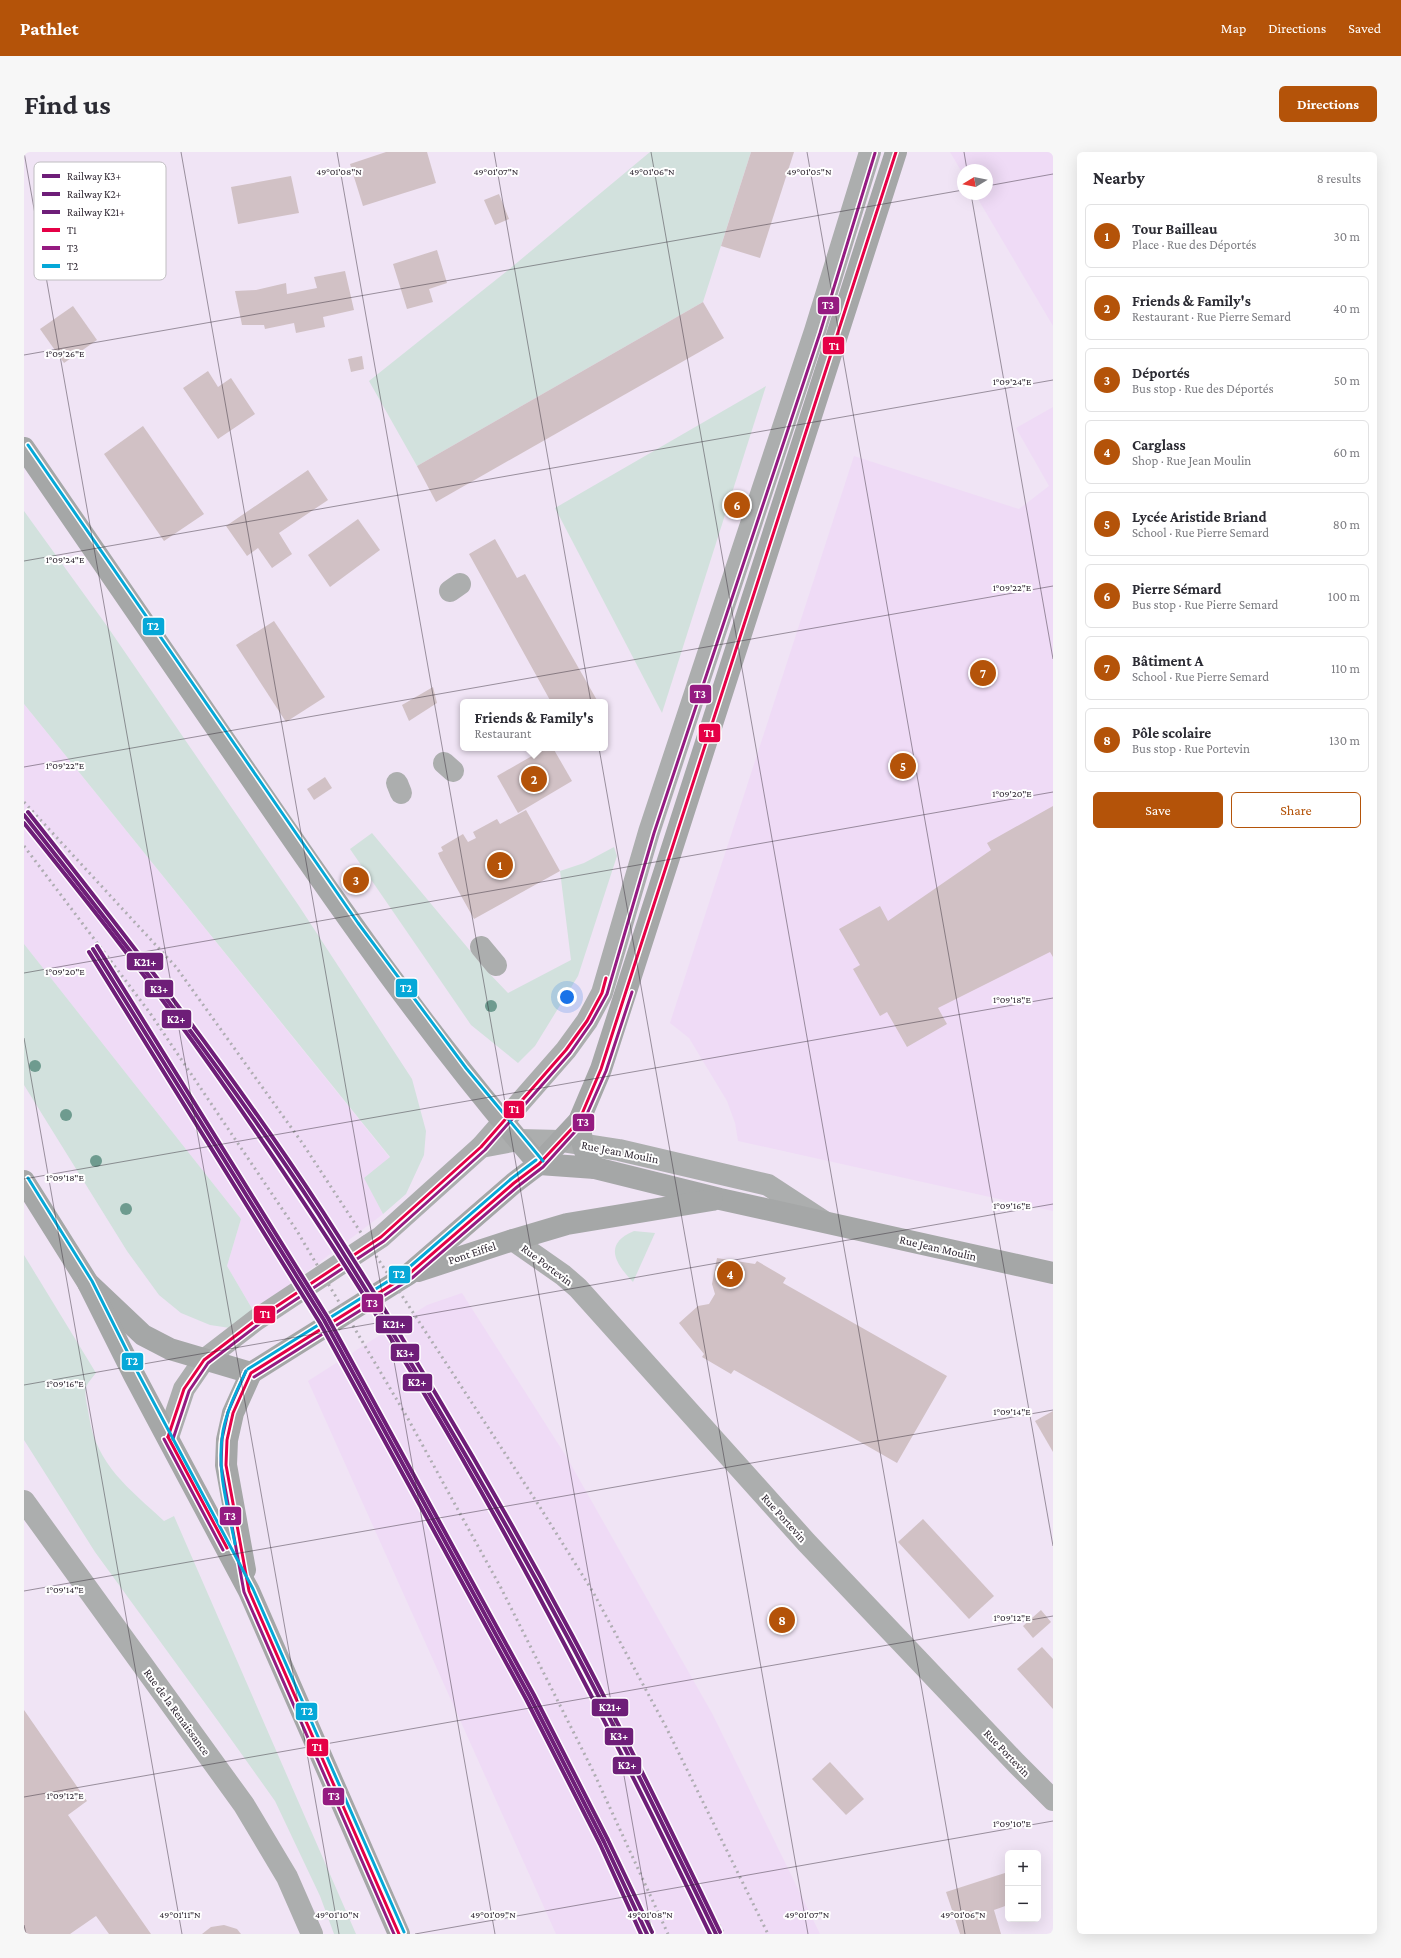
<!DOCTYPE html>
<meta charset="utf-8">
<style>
body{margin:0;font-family:"Crimson Pro",serif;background:#f7f7f7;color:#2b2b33}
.controls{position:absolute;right:12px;bottom:12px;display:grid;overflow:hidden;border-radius:6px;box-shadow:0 4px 16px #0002}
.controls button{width:36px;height:36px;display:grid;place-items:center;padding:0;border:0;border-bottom:1px solid #e1e1e2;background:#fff;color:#2b2b33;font:20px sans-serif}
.compass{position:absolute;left:933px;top:12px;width:36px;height:36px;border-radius:50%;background:#fff;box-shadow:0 4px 16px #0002;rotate:260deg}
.you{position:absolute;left:543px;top:845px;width:14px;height:14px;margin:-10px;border:3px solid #fff;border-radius:50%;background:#1a73e8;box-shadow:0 0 0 6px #1a73e833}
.badge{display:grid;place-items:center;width:26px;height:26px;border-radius:50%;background:#b45309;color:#fff;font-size:13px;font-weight:700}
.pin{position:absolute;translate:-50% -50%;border:2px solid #fff;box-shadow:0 1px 4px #0006}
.popup{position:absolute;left:436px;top:547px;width:148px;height:52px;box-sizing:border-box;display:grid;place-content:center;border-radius:6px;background:#fff;filter:drop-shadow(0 1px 3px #0005);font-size:13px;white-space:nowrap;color:#7c7c81}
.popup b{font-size:15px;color:#2b2b33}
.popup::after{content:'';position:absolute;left:50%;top:100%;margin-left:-8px;border:8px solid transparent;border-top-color:#fff}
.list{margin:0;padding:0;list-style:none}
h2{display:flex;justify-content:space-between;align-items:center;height:52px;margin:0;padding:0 16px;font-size:17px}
h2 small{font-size:13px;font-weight:400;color:#7c7c81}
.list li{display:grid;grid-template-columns:26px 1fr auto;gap:12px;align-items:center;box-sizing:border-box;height:64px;margin:0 8px 8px;padding:0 8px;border:1px solid #e1e1e2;border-radius:6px}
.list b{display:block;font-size:15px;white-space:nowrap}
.list p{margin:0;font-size:13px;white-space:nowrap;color:#7c7c81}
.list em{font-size:13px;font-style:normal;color:#7c7c81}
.actions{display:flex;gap:8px;padding:12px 16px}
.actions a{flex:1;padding:9px 0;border:1px solid #b45309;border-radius:6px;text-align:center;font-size:14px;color:#b45309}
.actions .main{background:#b45309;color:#fff}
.map{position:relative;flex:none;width:1029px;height:1782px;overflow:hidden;border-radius:6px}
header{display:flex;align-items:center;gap:24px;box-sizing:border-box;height:56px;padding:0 20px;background:#b45309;color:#fff}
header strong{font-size:19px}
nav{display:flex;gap:22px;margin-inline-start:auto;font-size:14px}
.intro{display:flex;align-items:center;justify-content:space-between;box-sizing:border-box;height:96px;padding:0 24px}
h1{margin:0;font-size:28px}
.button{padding:10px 18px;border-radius:6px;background:#b45309;color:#fff;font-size:14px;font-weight:700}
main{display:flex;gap:24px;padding:0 24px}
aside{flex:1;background:#fff;border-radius:6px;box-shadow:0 4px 16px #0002}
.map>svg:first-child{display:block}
</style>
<header>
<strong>Pathlet</strong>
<nav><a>Map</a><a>Directions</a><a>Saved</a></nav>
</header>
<div class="intro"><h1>Find us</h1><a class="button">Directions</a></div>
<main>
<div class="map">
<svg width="1029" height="1782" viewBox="0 0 1029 1782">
<rect width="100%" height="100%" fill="#f0e4f5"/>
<!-- built -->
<g fill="#efdbf6">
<path d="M 926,0 L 1029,0 L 1029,174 L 951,42 L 963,42 L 963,18 L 939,18 L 939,22 Z"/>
<path d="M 1029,255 L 1029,1059 L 714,989 L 711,971 L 703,949 L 665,886 L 646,871 L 830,304 L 995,357 L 1025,334 L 992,276 Z"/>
<path d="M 0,552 L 366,1006 L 341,1026 L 359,1062 L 230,1160 L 203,1114 L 217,1067 L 0,792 Z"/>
<path d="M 438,1141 L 542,1304 L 689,1563 L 796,1782 L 532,1782 L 284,1229 L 403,1153 Z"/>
</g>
<!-- green -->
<g fill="#d2e1dd">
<path d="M 626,0 L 727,0 L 679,150 L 393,314 L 345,229 L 483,119 Z"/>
<path d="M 742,234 L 638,561 L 531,356 Z"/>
<path d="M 0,359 L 83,474 L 275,754 L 388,927 L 402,979 L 400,1003 L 382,1042 L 359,1062 L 340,1026 L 366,1005 L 0,552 Z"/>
<path d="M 348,681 L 463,819 L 484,841 L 547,808 L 536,719 L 560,711 L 590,695 L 593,704 L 554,824 L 511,894 L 494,911 L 447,873 L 326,697 Z"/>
<path d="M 0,792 L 217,1067 L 203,1114 L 230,1160 L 206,1176 L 186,1173 L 157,1161 L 135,1143 L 103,1099 L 0,933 Z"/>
<path d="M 610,1079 L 631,1081 L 609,1130 C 591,1111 579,1092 610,1079 Z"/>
<path d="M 0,1103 L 72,1221 C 69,1225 63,1231 62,1236 C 60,1243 64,1256 65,1264 C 72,1313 106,1337 140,1369 L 150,1364 L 332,1782 L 310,1782 L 296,1744 L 251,1649 L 194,1569 L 71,1400 L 0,1288 Z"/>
</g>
<!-- building -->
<g fill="#d1c1c5">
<path d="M 362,0 L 403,0 L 412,31 L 339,54 L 326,12 Z"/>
<path d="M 727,0 L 770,0 L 736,106 L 697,94 Z"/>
<path d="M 267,24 L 275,61 L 214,72 L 207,35 Z"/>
<path d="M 73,40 L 134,40 L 132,106 L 104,105 L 105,82 L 72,82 Z"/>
<path d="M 475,42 L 485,67 L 471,73 L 460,48 Z"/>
<path d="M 413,98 L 423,131 L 405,137 L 409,150 L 383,157 L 369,112 Z"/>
<path d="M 321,119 L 330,158 L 299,165 L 301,175 L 272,181 L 270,171 L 241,177 L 240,173 L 218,173 L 211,139 L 232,138 L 262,131 L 263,142 L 293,136 L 290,125 Z"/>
<path d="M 679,150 L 700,186 L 412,350 L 393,314 Z"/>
<path d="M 49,154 L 73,188 L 40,211 L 16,177 Z"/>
<path d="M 338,204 L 340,217 L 327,220 L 324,207 Z"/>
<path d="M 184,219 L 194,235 L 207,226 L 231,262 L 194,287 L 159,236 Z"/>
<path d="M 119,274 L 180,362 L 140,389 L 80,302 Z"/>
<path d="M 284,318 L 304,348 L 255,381 L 268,402 L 248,416 L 234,396 L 223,404 L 202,374 Z"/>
<path d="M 334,367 L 356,398 L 306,435 L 284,403 Z"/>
<path d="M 471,387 L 493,426 L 501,422 L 574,550 L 527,550 L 445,402 Z"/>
<path d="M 250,469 L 301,545 L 262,570 L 212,493 Z"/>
<path d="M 409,535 L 413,551 L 385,569 L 378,553 Z"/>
<path d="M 522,596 L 529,596 L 548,629 L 494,661 L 473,624 Z"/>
<path d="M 301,625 L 308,636 L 290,648 L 283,637 Z"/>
<path d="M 1029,654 L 1029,805 L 1026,800 L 914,856 L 923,872 L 883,895 L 863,860 L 856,864 L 829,817 L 836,813 L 815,777 L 856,754 L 864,769 L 967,698 L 963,691 Z"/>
<path d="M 502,658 L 536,719 L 450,767 L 416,706 L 414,701 L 419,699 L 417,695 L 439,682 L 444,690 L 452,686 L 449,680 L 473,667 L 476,672 Z"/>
<path d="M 693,1106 L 731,1112 L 733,1109 L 762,1126 L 759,1131 L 923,1224 L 873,1311 L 712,1219 L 710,1218 L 707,1222 L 678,1205 L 680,1202 L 655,1171 L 674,1154 L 685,1152 L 691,1142 L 688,1132 Z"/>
<path d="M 1029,1259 L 1029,1300 L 1011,1269 Z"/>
<path d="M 899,1367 L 970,1444 L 945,1467 L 874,1390 Z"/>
<path d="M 1017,1458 L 1027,1470 L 1009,1486 L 999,1474 Z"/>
<path d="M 1018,1495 L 1029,1507 L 1029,1557 L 993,1517 Z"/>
<path d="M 0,1558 L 63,1649 L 44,1663 L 127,1782 L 85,1782 L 72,1764 L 46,1782 L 0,1782 Z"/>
<path d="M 806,1610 L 840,1647 L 822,1663 L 788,1627 Z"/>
<path d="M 984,1720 L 984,1753 L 970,1758 L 977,1782 L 936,1782 L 922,1740 Z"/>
<path d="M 200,1773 L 213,1777 L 217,1782 L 178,1782 L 187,1775 Z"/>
</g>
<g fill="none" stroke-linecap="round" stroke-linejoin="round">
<!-- minor -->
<g stroke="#acaeae" stroke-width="22">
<path d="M 426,439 L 436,432"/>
<path d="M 420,611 L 429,619"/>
<path d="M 373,631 L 377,641"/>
<path d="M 457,795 L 472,813"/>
<path d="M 457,995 L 494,988 L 537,989 L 595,998 L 744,1033 L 799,1069"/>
<path d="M 489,1088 L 539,1123 L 554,1136 L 782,1390 L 992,1611 L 1029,1648"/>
<path d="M 144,1285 L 160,1237 L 180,1208 L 232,1168 L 357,1085 L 457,995 L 542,898 L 563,869 L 578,841 L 625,680 L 791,179 L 846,0"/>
<path d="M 0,1349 L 220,1653 L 263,1725 L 288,1782"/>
</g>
<!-- major -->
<g stroke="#a5a7a7" stroke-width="22">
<path d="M 0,296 C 75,406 150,516 226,625 C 317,758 409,890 515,1012"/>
<path d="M 555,969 C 558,989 558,1000 571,1016"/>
<path d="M 515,1012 L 571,1016 L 696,1047 L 1029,1121"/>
<path d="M 0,1029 L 64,1131 L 119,1183 L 146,1197 L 227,1221"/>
<path d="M 394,1119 L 489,1088 L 543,1072 L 688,1048"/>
<path d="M 64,1131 L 110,1223 L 225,1439 L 375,1782"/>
<path d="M 227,1221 L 385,1122 L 490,1031 L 515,1012 L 555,969 L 577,917 L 872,0"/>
<path d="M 221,1418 L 202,1313 L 203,1288 L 209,1261 L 227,1221"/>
</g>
<!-- rail -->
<g stroke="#afadb2" stroke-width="3" stroke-dasharray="2 4" stroke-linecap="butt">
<path d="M 0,650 L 152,815 L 279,992 L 514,1352 L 569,1440 L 642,1575 L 744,1782"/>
<path d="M 0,694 L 126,861 L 273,1079 L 383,1265 L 477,1436 L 569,1619 L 644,1782"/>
<path d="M 640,1673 L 700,1782"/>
</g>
<defs>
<g id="bus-1">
<path d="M 144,1285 L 160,1237 L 180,1208 L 232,1168 L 357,1085 L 457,995 L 542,898 L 563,869 L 578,841 L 582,826"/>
<path d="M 144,1285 L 203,1396"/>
<path d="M 375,1782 L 225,1439 L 202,1313 L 203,1288 L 209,1261 L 227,1221 L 385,1122 L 490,1031 L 515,1012 L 555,969 L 577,917 L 872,0"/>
</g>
<g id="bus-2">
<path d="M 222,1219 L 204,1260 L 198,1287 L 197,1313 L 220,1440 L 370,1782"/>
<path d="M 230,1225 L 388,1126 L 493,1035 L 519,1015 L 559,971 L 582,919 L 608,840"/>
<path d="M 140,1287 L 199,1398"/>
<path d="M 149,1287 L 165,1239 L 184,1211 L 235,1172 L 360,1089 L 461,998 L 546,901 L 567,871 L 583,842 L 630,681 L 796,181 L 851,1"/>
</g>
<g id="bus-3">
<path d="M 4,293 L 334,771 L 442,916 L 519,1009"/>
<path d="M 4,1026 L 68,1129 L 114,1221 L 229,1437 L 380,1780"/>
<path d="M 224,1217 L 382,1118 L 487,1027 L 512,1008"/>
<path d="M 211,1392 C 204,1355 192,1317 199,1279 C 203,1258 213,1238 222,1219"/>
</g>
</defs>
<!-- bus-1 casing -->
<use href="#bus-1" stroke="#fff" stroke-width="6"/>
<!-- bus-2 casing -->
<use href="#bus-2" stroke="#fff" stroke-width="6"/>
<!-- bus-3 casing -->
<use href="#bus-3" stroke="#fff" stroke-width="6"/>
<!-- bus-1 -->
<use href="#bus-1" stroke="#e50046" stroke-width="3"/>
<!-- bus-2 -->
<use href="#bus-2" stroke="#951b81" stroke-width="3"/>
<!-- bus-3 -->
<use href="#bus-3" stroke="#05a8d8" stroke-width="3"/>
<defs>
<g id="rail-1">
<path d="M 0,663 C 103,793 204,924 295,1063 C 383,1201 466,1341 544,1486 C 596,1583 644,1683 692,1782"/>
<path d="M 69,797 L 300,1168 L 506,1545 L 580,1690 L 623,1782"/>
</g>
<g id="rail-2">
<path d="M 0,671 C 33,712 66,753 98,795 C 165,881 228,972 288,1063 C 440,1292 567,1535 686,1782"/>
<path d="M 65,800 L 296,1171 L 502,1547 L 576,1692 L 617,1782"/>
</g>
<g id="rail-3">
<path d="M 4,660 C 107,790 208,921 299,1060 C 388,1198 471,1339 548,1483 C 600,1581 648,1680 696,1780"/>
<path d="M 73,794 L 304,1166 L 510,1543 L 584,1688 L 628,1780"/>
</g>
</defs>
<!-- rail-1 casing -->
<use href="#rail-1" stroke="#fff" stroke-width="7"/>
<!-- rail-2 casing -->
<use href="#rail-2" stroke="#fff" stroke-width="7"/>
<!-- rail-3 casing -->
<use href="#rail-3" stroke="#fff" stroke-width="7"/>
<!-- rail-1 -->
<use href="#rail-1" stroke="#6e1e78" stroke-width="4"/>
<!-- rail-2 -->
<use href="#rail-2" stroke="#6e1e78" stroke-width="4"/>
<!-- rail-3 -->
<use href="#rail-3" stroke="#6e1e78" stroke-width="4"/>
</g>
<!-- trees -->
<g fill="#6e9b8f">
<circle cx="467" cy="854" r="6"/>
<circle cx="11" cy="914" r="6"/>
<circle cx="42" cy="963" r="6"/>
<circle cx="72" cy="1009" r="6"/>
<circle cx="102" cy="1057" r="6"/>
</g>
<!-- ticks -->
<path fill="none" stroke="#2e2631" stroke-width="1" stroke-opacity="0.45" d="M 0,0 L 315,1782M 157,0 L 471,1782M 313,0 L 628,1782M 470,0 L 784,1782M 627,0 L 941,1782M 783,0 L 1029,1394M 940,0 L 943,18M 963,34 L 1029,22M 947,42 L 1029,507M 0,203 L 939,38M 0,409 L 1029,228M 0,615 L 1029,434M 0,821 L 1029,640M 0,886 L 158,1782M 0,1027 L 1029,846M 0,1233 L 1029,1052M 0,1439 L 1029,1258M 0,1645 L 1029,1464M 0,1773 L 2,1782M 391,1782 L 1029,1669"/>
<g text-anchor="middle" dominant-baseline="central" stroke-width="4" stroke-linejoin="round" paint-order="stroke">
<!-- street labels -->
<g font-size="12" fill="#2e2631" stroke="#fff">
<text transform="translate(596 1000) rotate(11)">Rue Jean Moulin</text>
<text transform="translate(914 1096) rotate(13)">Rue Jean Moulin</text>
<text transform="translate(448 1101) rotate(-18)">Pont Eiffel</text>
<text transform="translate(523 1113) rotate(37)">Rue Portevin</text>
<text transform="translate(760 1366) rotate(48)">Rue Portevin</text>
<text transform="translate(153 1560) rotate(54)">Rue de la Renaissance</text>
<text transform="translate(983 1601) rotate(46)">Rue Portevin</text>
</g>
</g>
<!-- legend -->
<rect x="10" y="10" width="132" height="118" rx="6" fill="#fff" stroke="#c0bec1" stroke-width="1"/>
<rect x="18" y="22" width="18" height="4" fill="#6e1e78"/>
<rect x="18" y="40" width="18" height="4" fill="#6e1e78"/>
<rect x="18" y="58" width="18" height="4" fill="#6e1e78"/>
<rect x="18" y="76" width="18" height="4" fill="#e50046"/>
<rect x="18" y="94" width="18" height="4" fill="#951b81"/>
<rect x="18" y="112" width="18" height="4" fill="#05a8d8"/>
<g font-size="11" fill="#2e2631">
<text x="43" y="28">Railway K3+</text>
<text x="43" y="46">Railway K2+</text>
<text x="43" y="64">Railway K21+</text>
<text x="43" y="82">T1</text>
<text x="43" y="100">T3</text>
<text x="43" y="118">T2</text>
</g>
<g font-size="10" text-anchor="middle" fill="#2e2631" stroke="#fff" stroke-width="4" stroke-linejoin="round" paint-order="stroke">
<text x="315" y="23">49°01'08"N</text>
<text x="472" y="23">49°01'07"N</text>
<text x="628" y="23">49°01'06"N</text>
<text x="785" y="23">49°01'05"N</text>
<text x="41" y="205">1°09'26"E</text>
<text x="988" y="233">1°09'24"E</text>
<text x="41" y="411">1°09'24"E</text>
<text x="988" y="439">1°09'22"E</text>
<text x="41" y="617">1°09'22"E</text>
<text x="988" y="645">1°09'20"E</text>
<text x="41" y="823">1°09'20"E</text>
<text x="988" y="851">1°09'18"E</text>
<text x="41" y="1029">1°09'18"E</text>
<text x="988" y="1057">1°09'16"E</text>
<text x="41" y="1235">1°09'16"E</text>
<text x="988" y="1263">1°09'14"E</text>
<text x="41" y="1441">1°09'14"E</text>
<text x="988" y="1469">1°09'12"E</text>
<text x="41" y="1647">1°09'12"E</text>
<text x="988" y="1675">1°09'10"E</text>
<text x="156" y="1766">49°01'11"N</text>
<text x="313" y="1766">49°01'10"N</text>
<text x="469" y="1766">49°01'09"N</text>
<text x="626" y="1766">49°01'08"N</text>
<text x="783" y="1766">49°01'07"N</text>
<text x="939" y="1766">49°01'06"N</text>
</g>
<g stroke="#fff" stroke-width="1.5">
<rect x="793" y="144" width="23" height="19" rx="4" fill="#951b81"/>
<rect x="798" y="184" width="23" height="19" rx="4" fill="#e50046"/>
<rect x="118" y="465" width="23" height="19" rx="4" fill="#05a8d8"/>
<rect x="665" y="532" width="23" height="20" rx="4" fill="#951b81"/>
<rect x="674" y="571" width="23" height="20" rx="4" fill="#e50046"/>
<rect x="102" y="800" width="38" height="19" rx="4" fill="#6e1e78"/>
<rect x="371" y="826" width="23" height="20" rx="4" fill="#05a8d8"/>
<rect x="120" y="827" width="30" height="19" rx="4" fill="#6e1e78"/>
<rect x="137" y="857" width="31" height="20" rx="4" fill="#6e1e78"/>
<rect x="479" y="948" width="22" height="19" rx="4" fill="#e50046"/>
<rect x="548" y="961" width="23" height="19" rx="4" fill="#951b81"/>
<rect x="364" y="1113" width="23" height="19" rx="4" fill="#05a8d8"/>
<rect x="337" y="1141" width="23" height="20" rx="4" fill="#951b81"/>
<rect x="229" y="1153" width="23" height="19" rx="4" fill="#e50046"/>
<rect x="351" y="1163" width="38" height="19" rx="4" fill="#6e1e78"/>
<rect x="366" y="1191" width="30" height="19" rx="4" fill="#6e1e78"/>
<rect x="97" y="1200" width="23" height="19" rx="4" fill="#05a8d8"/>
<rect x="378" y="1221" width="31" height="19" rx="4" fill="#6e1e78"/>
<rect x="195" y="1354" width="23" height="20" rx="4" fill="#951b81"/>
<rect x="567" y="1546" width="38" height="19" rx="4" fill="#6e1e78"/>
<rect x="271" y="1550" width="23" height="19" rx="4" fill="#05a8d8"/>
<rect x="580" y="1575" width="30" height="19" rx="4" fill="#6e1e78"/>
<rect x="282" y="1586" width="23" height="19" rx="4" fill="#e50046"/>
<rect x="588" y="1604" width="30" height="19" rx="4" fill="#6e1e78"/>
<rect x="298" y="1635" width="23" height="19" rx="4" fill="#951b81"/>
</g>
<g font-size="11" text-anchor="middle" font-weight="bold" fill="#fff">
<text x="804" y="157">T3</text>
<text x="810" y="198">T1</text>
<text x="129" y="478">T2</text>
<text x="676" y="546">T3</text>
<text x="685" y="585">T1</text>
<text x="121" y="814">K21+</text>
<text x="382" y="840">T2</text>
<text x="135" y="841">K3+</text>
<text x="152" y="871">K2+</text>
<text x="490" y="961">T1</text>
<text x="559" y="974">T3</text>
<text x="375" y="1126">T2</text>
<text x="348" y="1155">T3</text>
<text x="241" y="1166">T1</text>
<text x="370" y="1176">K21+</text>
<text x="381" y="1205">K3+</text>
<text x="108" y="1213">T2</text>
<text x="393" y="1234">K2+</text>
<text x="206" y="1368">T3</text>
<text x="586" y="1559">K21+</text>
<text x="283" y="1563">T2</text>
<text x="595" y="1588">K3+</text>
<text x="293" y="1599">T1</text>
<text x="603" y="1617">K2+</text>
<text x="310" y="1648">T3</text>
</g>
</svg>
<div class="controls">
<button>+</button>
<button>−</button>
</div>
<svg class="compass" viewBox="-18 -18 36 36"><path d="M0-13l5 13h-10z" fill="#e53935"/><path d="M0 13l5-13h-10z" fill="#7c7c81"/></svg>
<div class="you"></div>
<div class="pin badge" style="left:476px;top:713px">1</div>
<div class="pin badge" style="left:510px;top:627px">2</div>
<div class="popup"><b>Friends &amp; Family's</b>Restaurant</div>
<div class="pin badge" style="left:332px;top:728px">3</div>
<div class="pin badge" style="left:706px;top:1122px">4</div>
<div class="pin badge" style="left:879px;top:614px">5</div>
<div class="pin badge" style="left:713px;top:353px">6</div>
<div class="pin badge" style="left:959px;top:521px">7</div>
<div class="pin badge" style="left:758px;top:1468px">8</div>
</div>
<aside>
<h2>Nearby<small>8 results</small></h2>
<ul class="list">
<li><span class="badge">1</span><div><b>Tour Bailleau</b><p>Place · Rue des Déportés</p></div><em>30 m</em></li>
<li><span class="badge">2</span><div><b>Friends &amp; Family's</b><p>Restaurant · Rue Pierre Semard</p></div><em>40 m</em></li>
<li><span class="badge">3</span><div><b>Déportés</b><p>Bus stop · Rue des Déportés</p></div><em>50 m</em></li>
<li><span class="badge">4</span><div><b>Carglass</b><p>Shop · Rue Jean Moulin</p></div><em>60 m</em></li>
<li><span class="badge">5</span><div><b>Lycée Aristide Briand</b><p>School · Rue Pierre Semard</p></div><em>80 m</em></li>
<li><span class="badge">6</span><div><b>Pierre Sémard</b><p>Bus stop · Rue Pierre Semard</p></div><em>100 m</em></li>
<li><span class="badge">7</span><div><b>Bâtiment A</b><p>School · Rue Pierre Semard</p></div><em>110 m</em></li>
<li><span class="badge">8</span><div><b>Pôle scolaire</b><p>Bus stop · Rue Portevin</p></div><em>130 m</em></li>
</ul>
<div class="actions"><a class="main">Save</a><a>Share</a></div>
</aside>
</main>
